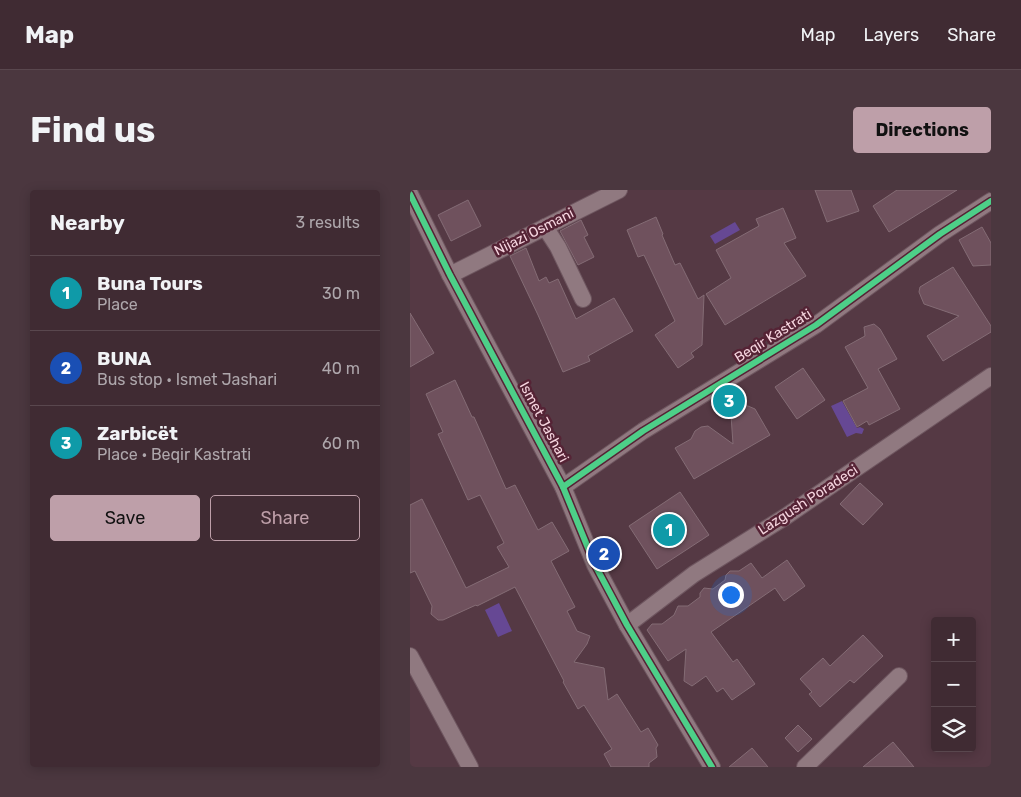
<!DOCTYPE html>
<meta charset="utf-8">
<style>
body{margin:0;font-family:Rubik,sans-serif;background:#4b373f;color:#f1f3f6}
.controls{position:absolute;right:15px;bottom:15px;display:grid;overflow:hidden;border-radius:5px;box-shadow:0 2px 12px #0003}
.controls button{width:45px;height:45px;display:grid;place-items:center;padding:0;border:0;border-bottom:1px solid #59474e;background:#402b33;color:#f1f3f6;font:25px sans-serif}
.you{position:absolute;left:320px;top:404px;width:18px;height:18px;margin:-12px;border:4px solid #fff;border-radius:50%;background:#1a73e8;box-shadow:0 0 0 8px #1a73e833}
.badge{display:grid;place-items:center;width:32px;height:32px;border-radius:50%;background:#be9fa9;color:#fff;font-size:16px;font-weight:700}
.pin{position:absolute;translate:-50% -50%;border:2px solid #fff;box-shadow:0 1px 5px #0006}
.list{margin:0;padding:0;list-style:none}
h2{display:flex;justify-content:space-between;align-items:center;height:65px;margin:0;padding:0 20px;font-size:21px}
h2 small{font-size:16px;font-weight:400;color:#aea7ac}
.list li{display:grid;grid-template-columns:32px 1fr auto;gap:15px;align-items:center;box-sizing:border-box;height:75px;padding:0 20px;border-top:1px solid #59474e}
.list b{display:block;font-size:19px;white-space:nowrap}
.list p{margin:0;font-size:16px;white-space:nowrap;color:#aea7ac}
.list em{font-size:16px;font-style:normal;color:#aea7ac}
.actions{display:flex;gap:10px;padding:15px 20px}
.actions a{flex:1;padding:11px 0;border:1px solid #be9fa9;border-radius:5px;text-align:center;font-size:18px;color:#be9fa9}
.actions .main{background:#be9fa9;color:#111}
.icon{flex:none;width:28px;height:28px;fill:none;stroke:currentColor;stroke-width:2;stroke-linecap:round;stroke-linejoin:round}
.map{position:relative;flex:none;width:581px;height:577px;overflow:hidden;border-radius:5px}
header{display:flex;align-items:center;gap:30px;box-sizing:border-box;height:70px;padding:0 25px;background:#402b33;border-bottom:1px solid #59474e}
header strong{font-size:24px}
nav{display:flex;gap:28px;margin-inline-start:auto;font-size:18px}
.intro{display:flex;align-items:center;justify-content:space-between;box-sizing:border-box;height:120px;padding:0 30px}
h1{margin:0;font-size:35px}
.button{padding:12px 22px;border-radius:5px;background:#be9fa9;color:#111;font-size:18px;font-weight:700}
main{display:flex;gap:30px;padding:0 30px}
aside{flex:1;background:#402b33;border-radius:5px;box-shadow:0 2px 12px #0003}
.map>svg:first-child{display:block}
</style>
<header>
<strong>Map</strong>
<nav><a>Map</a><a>Layers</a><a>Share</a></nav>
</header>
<div class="intro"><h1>Find us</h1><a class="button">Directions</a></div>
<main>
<aside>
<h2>Nearby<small>3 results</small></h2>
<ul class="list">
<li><span class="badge" style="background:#0f9aa8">1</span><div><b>Buna Tours</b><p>Place</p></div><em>30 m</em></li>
<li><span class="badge" style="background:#1a4fb4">2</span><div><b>BUNA</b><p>Bus stop · Ismet Jashari</p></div><em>40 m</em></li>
<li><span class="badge" style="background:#0f9aa8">3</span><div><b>Zarbicët</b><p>Place · Beqir Kastrati</p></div><em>60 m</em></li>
</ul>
<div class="actions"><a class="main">Save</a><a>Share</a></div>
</aside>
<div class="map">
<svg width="581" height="577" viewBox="0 0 581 577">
<rect width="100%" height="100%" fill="#553944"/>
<!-- water -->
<g fill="#664894">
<path d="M 325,32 L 330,40 L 305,54 L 300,46 Z"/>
<path d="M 432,211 L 447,238 L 450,237 L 454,239 L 452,244 L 446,243 L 437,247 L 421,216 Z"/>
<path d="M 89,413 L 102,441 L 88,447 L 75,420 Z"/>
</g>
<!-- building -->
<g fill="#6f515d" stroke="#846c75">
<path d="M 405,0 L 441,0 L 449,21 L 417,32 Z"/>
<path d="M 487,0 L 547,0 L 479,42 L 463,16 Z"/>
<path d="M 58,10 L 71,36 L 41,51 L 28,25 Z"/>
<path d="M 373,18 L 386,48 L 374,53 L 396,86 L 315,135 L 296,104 L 321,88 L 306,60 L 349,36 L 346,29 Z"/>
<path d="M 246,27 L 253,44 L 252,45 L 265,75 L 270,73 L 288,109 L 294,105 L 292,155 L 281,163 L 284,167 L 268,178 L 245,145 L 265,131 L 234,65 L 228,67 L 217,40 Z"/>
<path d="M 171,30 L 178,45 L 174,47 L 184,67 L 168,75 L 150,41 Z"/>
<path d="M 572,37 L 581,53 L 581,75 L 563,76 L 549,50 Z"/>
<path d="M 116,58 L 129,91 L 136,87 L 139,93 L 148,89 L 166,129 L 204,108 L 223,141 L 178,166 L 180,171 L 153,182 L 128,125 L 100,66 Z"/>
<path d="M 543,77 L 581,136 L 581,142 L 533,171 L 517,146 L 549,126 L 514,114 L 509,102 L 510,97 Z"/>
<path d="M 0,123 L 24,163 L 0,177 Z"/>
<path d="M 464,134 L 470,139 L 487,169 L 468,179 L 490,219 L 459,235 L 457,231 L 447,237 L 433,211 L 458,198 L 435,157 L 455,146 L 454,137 Z"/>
<path d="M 393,178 L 415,210 L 387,229 L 365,197 Z"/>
<path d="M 45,190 L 62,227 L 64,227 L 96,299 L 105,295 L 128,340 L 142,332 L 159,361 L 141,371 L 165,417 L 157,421 L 167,441 L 180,446 L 177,454 L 164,472 L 194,478 L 198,510 L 207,504 L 231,542 L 238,538 L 248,555 L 246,558 L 247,567 L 239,573 L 239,577 L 201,577 L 194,564 L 202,559 L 174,515 L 168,519 L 153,492 L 154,491 L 105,397 L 67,416 L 66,415 L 33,430 L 28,430 L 21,424 L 22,416 L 5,381 L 0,383 L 0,315 L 12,309 L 56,398 L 99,377 L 87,357 L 94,353 L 70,305 L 58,310 L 28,244 L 33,242 L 16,204 Z"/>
<path d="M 331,216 L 338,216 L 345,219 L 360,245 L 284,289 L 265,258 L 281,249 L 285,241 L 291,237 L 298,236 L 323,254 L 321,225 L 325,219 Z"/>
<path d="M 450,293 L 473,314 L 453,335 L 430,314 Z"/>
<path d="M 270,302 L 299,345 L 247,379 L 219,336 Z"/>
<path d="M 377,370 L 395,396 L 374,411 L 365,398 L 301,442 L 323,472 L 327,469 L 345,494 L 322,510 L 313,498 L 307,502 L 296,486 L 282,496 L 274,491 L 276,459 L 258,471 L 237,440 L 242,434 L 252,434 L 264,425 L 268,416 L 278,416 L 290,407 L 290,403 L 294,398 L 303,399 L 315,390 L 316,385 L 320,381 L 329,381 L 341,373 L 352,388 Z"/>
<path d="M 453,445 L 473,466 L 444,493 L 440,490 L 410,517 L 399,504 L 402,502 L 390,489 L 413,468 L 420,476 Z"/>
<path d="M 388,535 L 402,549 L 388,562 L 375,548 Z"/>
<path d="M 483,552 L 504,577 L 453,577 Z"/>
<path d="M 342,558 L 358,577 L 319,577 Z"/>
</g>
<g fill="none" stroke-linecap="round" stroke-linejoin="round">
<defs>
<g id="minor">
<path d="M 0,4 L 40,85 L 153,297 L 185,375 L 217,435 L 302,577"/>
<path d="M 135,37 L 148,57 L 173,109"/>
<path d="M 40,85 L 209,0"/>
<path d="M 153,297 L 233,241 L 406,135 L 530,44 L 581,11"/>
<path d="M 217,435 L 284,384 L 375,327 L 581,186"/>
<path d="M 0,466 L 60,577"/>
<path d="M 395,577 L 489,486"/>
</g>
</defs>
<!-- minor casing -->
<use href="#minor" stroke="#6e565f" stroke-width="18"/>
<!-- minor -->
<use href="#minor" stroke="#907980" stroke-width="16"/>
<defs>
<g id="cycleway">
<path d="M 0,4 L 40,85 L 153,297 L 185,375 L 217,435 L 302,577"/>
<path d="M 153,297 L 233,241 L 406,135 L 530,44 L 581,11"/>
</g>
</defs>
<!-- cycleway casing -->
<use href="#cycleway" stroke="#552335" stroke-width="9"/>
<!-- cycleway -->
<use href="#cycleway" stroke="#4dcf88" stroke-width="6"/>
</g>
<g text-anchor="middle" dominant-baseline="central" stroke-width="5" stroke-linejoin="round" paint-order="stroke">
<!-- street labels -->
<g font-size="14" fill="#f7d6e0" stroke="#552335">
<text transform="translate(124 42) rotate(-27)">Nijazi Osmani</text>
<text transform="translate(363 146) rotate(-32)">Beqir Kastrati</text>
<text transform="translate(134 232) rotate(62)">Ismet Jashari</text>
<text transform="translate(398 310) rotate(-33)">Lazgush Poradeci</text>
</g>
</g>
</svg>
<div class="controls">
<button>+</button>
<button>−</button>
<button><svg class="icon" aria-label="layers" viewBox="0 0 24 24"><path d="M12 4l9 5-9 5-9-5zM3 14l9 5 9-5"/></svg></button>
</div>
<div class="you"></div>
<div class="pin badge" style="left:259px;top:340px;background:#0f9aa8">1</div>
<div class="pin badge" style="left:194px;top:364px;background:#1a4fb4">2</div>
<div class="pin badge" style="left:319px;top:211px;background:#0f9aa8">3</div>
</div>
</main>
